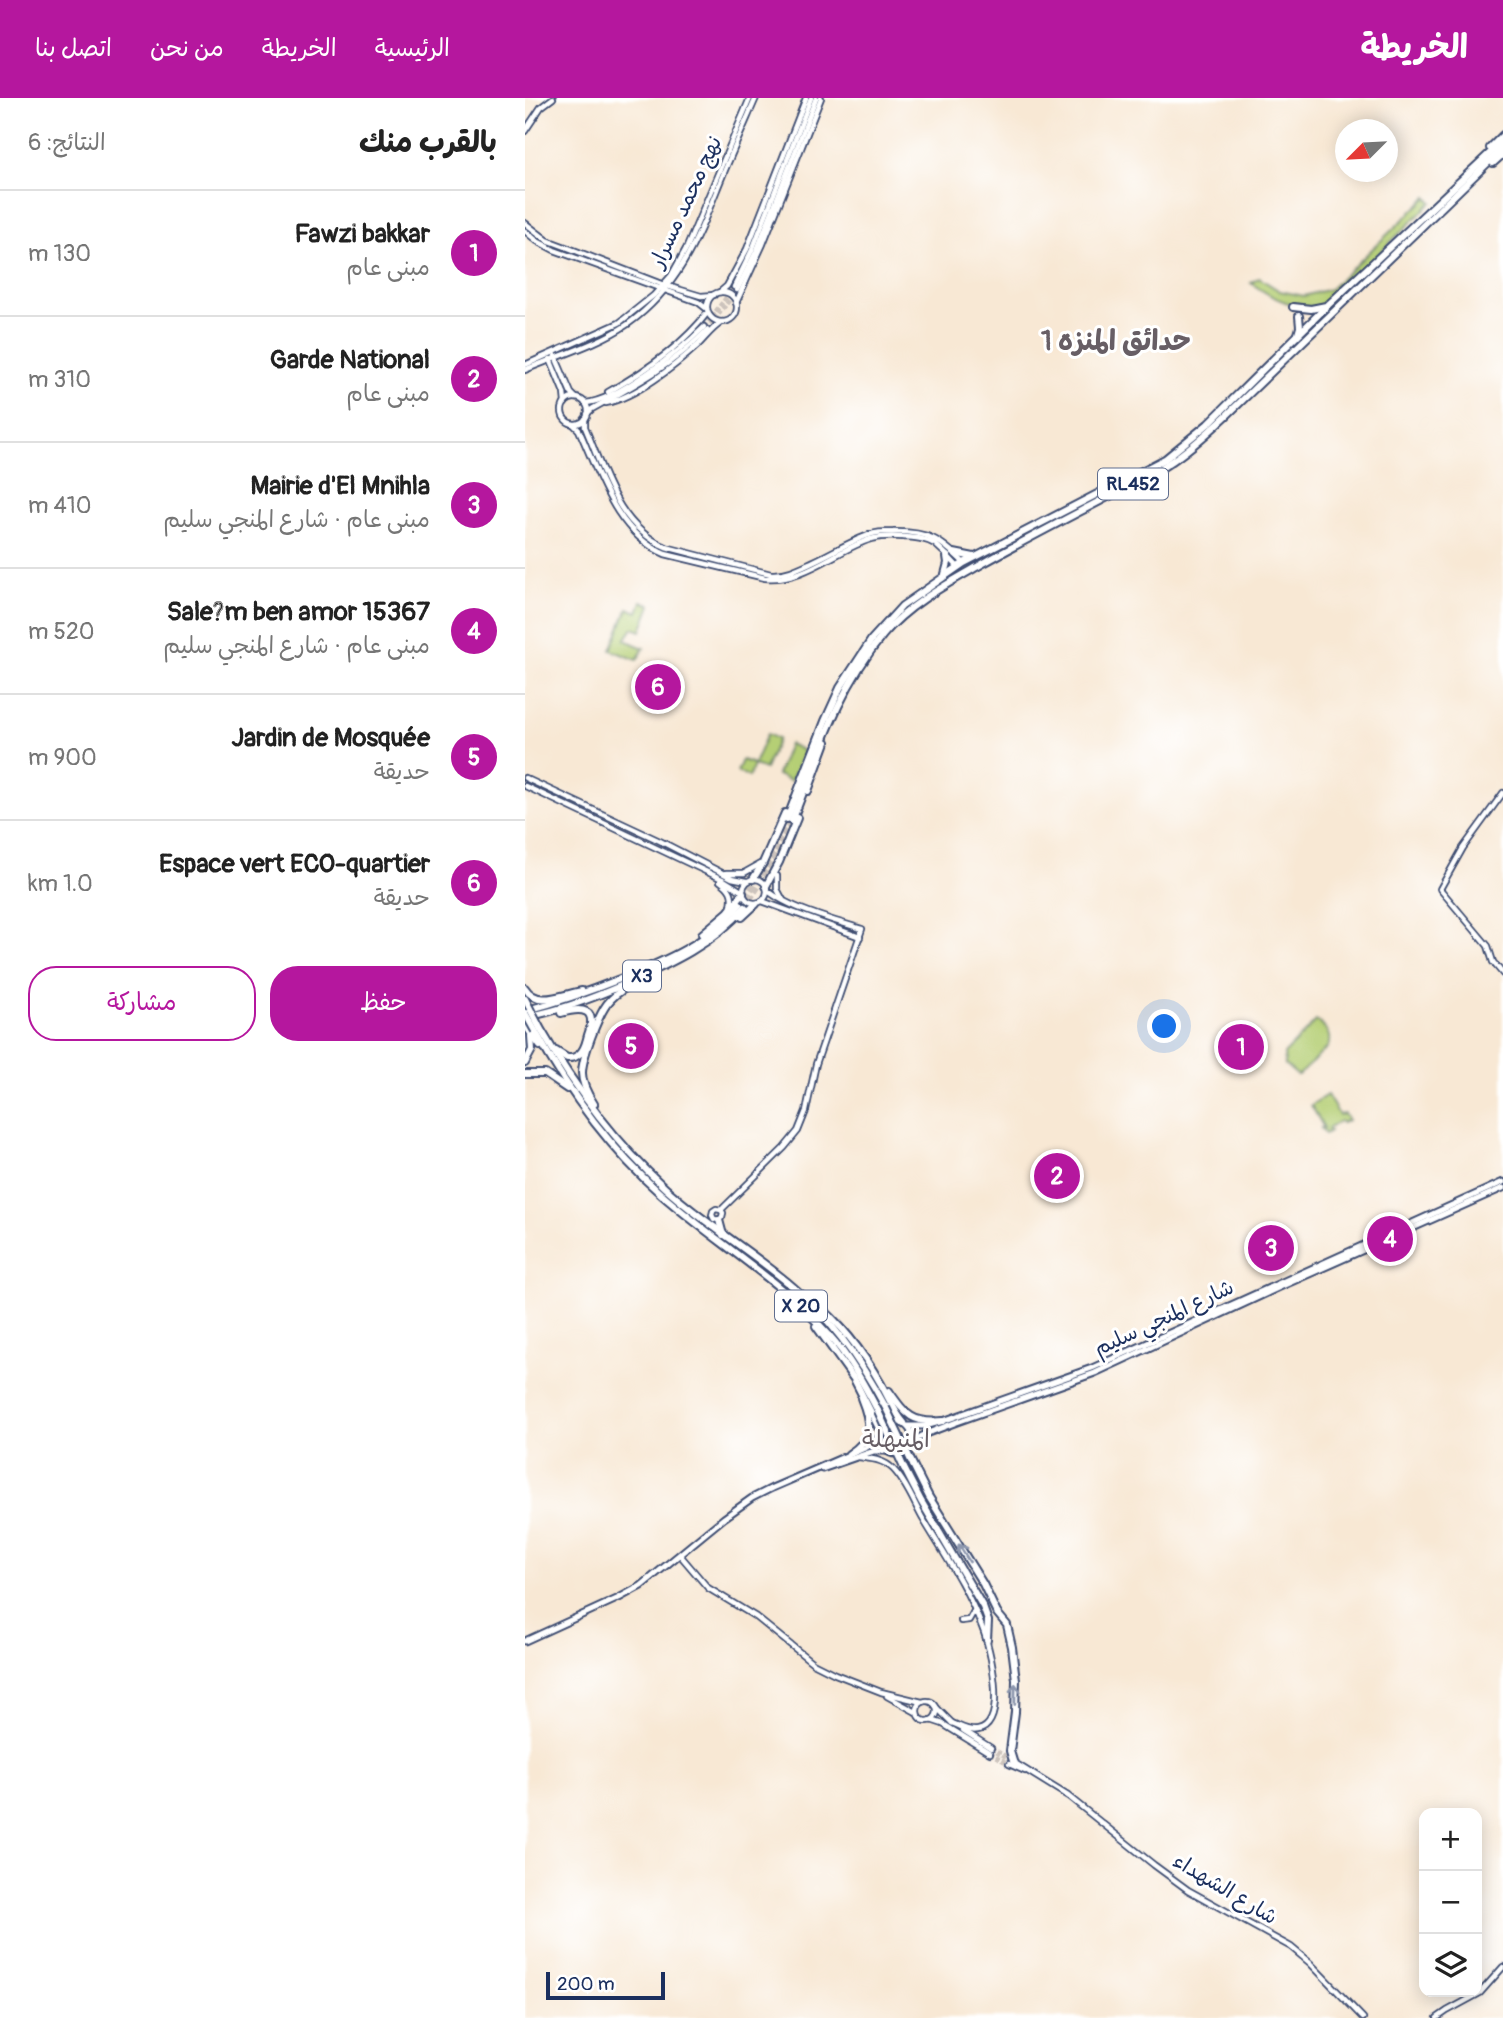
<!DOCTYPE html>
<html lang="ar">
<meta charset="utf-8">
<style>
body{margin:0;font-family:Pangolin,"Playpen Sans Arabic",sans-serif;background:#f6f6f6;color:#222;direction:rtl}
.controls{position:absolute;right:21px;bottom:21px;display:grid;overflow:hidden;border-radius:14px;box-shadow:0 4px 18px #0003}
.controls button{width:63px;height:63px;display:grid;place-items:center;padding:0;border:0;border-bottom:2px solid #e0e0e0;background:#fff;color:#222;font:35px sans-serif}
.compass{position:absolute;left:810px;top:21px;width:63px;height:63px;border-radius:50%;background:#fff;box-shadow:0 4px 18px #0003;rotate:246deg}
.scale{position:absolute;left:21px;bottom:18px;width:119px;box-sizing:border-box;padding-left:7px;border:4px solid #1b2f5e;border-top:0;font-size:19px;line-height:24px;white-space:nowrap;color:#1b2f5e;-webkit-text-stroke:5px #fff;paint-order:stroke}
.you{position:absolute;left:640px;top:929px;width:24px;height:24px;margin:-18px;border:5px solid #fff;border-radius:50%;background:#1a73e8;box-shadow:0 0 0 10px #1a73e833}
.badge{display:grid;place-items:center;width:46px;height:46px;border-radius:50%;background:#b5179e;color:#fff;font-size:23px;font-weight:700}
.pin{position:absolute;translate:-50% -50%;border:4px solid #fff;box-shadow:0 2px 7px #0006}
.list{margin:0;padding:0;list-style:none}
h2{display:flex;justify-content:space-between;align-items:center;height:91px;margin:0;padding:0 28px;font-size:30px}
h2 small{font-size:23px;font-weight:400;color:#767676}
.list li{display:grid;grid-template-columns:46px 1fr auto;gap:21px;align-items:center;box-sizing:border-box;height:126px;padding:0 28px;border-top:2px solid #e0e0e0}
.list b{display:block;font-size:26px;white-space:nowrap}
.list p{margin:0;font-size:23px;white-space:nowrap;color:#767676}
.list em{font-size:23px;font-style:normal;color:#767676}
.actions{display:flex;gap:14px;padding:21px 28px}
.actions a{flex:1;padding:16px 0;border:2px solid #b5179e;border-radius:28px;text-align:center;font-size:24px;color:#b5179e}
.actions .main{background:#b5179e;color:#fff}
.icon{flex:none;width:38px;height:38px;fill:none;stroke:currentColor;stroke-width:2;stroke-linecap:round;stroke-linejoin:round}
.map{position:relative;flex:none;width:978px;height:1920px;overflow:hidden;direction:ltr}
header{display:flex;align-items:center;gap:42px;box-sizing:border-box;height:98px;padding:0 35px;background:#b5179e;color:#fff}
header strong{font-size:33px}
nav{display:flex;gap:38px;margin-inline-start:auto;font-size:24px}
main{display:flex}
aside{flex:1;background:#fff}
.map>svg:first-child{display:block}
</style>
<header>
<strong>الخريطة</strong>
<nav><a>الرئيسية</a><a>الخريطة</a><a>من نحن</a><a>اتصل بنا</a></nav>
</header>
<main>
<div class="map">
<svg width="978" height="1920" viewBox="0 0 978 1920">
<rect width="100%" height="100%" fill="#fff"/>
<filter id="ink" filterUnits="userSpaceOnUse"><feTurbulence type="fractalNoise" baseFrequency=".0143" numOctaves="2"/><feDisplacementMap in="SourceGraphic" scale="14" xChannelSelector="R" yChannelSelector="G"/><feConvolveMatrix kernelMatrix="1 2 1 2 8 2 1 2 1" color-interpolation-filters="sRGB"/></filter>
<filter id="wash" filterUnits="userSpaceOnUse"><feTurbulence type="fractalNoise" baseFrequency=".00686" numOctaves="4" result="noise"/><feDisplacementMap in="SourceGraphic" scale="28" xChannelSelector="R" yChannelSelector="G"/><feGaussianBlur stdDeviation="1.57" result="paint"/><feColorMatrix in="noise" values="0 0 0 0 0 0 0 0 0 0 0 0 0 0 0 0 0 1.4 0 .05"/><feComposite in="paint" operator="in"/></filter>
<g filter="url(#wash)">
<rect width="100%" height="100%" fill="#f8e8d4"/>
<!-- green -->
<g fill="#b5cf74" stroke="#687f69" stroke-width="2">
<path d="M 902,99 L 907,104 L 802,206 C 774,214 748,201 726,185 L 734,180 L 755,193 L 779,198 L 805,191 Z"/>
<path d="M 117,503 L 126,507 L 116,533 L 108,530 L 100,542 L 119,550 L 112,562 L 86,552 L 103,510 L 113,514 Z"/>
<path d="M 242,636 L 253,641 L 240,671 L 229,667 L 224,679 L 212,674 L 217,662 L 229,666 Z"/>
<path d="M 264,646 L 279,653 L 266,683 L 252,677 Z"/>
<path d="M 791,923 C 801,929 807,938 803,949 L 774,977 L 772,977 L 760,967 L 759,956 Z"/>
<path d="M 802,997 L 814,1017 L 819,1016 L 823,1022 L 817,1025 L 815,1023 L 803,1030 L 805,1033 L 800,1036 L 796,1030 L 799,1030 L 786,1007 Z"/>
</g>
</g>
<g filter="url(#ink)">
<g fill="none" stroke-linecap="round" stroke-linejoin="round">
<!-- tertiary-tunnel -->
<g stroke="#ccc3bc" stroke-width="4.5" stroke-dasharray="4.5 2" stroke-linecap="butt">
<path d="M 179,229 L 209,189"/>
<path d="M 182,232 L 212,192"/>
<path d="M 466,1650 L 485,1661"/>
<path d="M 465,1655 L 484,1666"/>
</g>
<!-- trunk-tunnel -->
<g stroke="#ccc3bc" stroke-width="6" stroke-dasharray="6 3" stroke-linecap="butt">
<path d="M 215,806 L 241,767 L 262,721"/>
<path d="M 220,809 L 246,769 L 267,723"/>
</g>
<defs>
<g id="tertiary">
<path d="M 0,33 L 16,9 L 28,0"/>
<path d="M 0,125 L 22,142 L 46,151 L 139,187 L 176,198 L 189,197"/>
<path d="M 0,133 L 12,143 L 29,152 L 173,204 L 182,211"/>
<path d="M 209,189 L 228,150 L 286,0"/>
<path d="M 212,192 L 232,152 L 291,0"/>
<circle cx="197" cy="209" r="15"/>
<path d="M 195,194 L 202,188 L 222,151 L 281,0"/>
<path d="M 211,205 L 238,146 L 296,0"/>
<path d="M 30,258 L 46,295 L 51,300"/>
<path d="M 25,261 L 39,295 L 40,305"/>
<path d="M 0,267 L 94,225 L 129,197 L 146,178 L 162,149 L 225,0"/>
<path d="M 0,272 C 33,258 74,246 103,226 C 153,190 171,144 193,89 C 205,59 218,30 231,0"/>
<path d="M 83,294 C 119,274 158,247 183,214"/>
<circle cx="50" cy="313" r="13"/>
<path d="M 60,305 C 92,303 156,252 179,229"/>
<path d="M 81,305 C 111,299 150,268 173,247 C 181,239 187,230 197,224"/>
<path d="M 62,316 L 67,311 C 110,287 148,267 182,232"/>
<path d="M 60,321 L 60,329 C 79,373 92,428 141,449 L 246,476 C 260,477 274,470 287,464 C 305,456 322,445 341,438 C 350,434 358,434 368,434 C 402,433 415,441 439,465"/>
<path d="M 48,326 L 54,332 C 74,376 91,435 140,456 L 240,480 C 279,484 311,452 346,441 C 357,438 367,438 378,439 C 390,440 400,440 410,446 C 418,453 426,461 433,469"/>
<path d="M 0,680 L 135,743 L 207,780 L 222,783"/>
<path d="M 0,688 L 197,781 L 218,794"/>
<path d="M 978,695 L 938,750 L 915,791 L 963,848 L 968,864 L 978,876"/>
<path d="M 201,775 L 219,775 L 235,766"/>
<path d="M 252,778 L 252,791 L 258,802"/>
<circle cx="230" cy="793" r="12"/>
<path d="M 195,783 C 205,790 209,796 206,808"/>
<path d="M 237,803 L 335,839"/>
<path d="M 196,1112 L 198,1115 L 197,1119 L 194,1122 L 189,1121 L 187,1117 L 188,1113 L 191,1111 L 196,1112 L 259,1050 L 273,1033 L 281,1013 L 291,966 L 337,831 C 310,823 263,810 242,792"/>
<path d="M 333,1359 C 346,1361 358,1361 368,1371 C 381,1384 389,1405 398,1421 C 419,1456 443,1491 457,1529 C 465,1549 484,1626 453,1632 C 444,1634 435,1628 427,1625"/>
<path d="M 155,1457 L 183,1490 L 231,1519 L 288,1565 L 310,1576 L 356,1594 L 397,1604"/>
<path d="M 436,1523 L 444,1522 L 449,1513"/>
<path d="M 362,1598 L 391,1614"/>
<circle cx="402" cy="1613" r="10"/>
<path d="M 412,1610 L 427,1625"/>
<path d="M 406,1622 L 418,1626 L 465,1655"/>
<path d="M 438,1632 L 466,1650"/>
<path d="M 488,1664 L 543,1698 L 629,1767 L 663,1792 L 766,1849 L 785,1865 L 838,1920"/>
<path d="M 484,1666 L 500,1673"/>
<path d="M 912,1920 L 922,1913 L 955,1895 L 978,1869"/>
</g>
<g id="secondary">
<circle cx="371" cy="1340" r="16"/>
<path d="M 383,1328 L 400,1328 L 418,1323 L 567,1270 L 978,1084"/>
<path d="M 386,1344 L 403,1335 L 432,1324 L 570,1275 L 755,1189 L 978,1090"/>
<path d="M 297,1371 L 349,1353 L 361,1353"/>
<path d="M 0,1543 L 94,1500 L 116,1488 L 199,1420 L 227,1400 L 247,1390 L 342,1349 L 350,1344 L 355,1337"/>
</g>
<g id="trunk">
<path d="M 965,50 L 978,37"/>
<path d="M 968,65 L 978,56"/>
<path d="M 768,209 L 786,211 L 801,208"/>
<path d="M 773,236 L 775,229 L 774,218"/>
<path d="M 429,455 L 449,459"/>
<path d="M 420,476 L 423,465 L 422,458"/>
<path d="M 283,693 L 301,644"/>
<path d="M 262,721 L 300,623 L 315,590 L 347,541 L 377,508 L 439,465 L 640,361 L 683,326 L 803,207 L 978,43"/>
<path d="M 267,723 C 293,658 312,592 358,537 C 384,506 422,486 457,466 C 496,444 535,424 575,403 C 597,392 620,381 641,367 C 663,353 683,335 702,317 L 978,50"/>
<path d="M 228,781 L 238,765 L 260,715"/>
<path d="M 241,788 L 254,764 L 272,720"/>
<path d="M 217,819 L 231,806"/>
<path d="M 177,836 L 203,814 L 218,795"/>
<path d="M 0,890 C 12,910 38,896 57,893"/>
<path d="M 2,912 C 34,904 65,893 95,881 C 140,863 184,845 215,806"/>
<path d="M 5,918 C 37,912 68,900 98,887 C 142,867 188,847 220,809"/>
<path d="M 0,927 L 15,948"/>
<path d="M 15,930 C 49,989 90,1044 140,1090 C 180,1126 226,1153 267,1188 C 307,1221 337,1265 361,1310"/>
<path d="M 10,933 C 43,993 85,1051 137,1097 C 192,1145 255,1182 304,1237 C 324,1259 339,1286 353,1313"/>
<path d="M 31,953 L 42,960 C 47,960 49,960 53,957 C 60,953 61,944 63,937 C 73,910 57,909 36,915"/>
<path d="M 0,965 L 7,952 L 6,938"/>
<path d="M 0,976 L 20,976 L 42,991"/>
<path d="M 69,1006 C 63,997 57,986 57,975 C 57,960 73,918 82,906 C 88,898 95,893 104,888"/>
<path d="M 194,1122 L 198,1137"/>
<path d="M 289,1204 C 317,1226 339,1256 356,1286 C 364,1300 369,1314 379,1325"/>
<path d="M 291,1228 L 329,1281 L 356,1334"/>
<path d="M 364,1293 C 381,1317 387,1326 418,1323"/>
<path d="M 324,1356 C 349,1340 346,1325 336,1300"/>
<path d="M 388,1367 L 404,1399 L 458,1486 L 472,1515 L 482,1527 L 487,1549 L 491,1582 L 490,1614 L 485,1653 L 488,1663"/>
<path d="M 379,1370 L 396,1403 L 458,1509 L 463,1523 L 462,1542"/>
</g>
</defs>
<!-- tertiary casing -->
<use href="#tertiary" stroke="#3c4b70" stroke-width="8"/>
<!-- secondary casing -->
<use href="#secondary" stroke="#3c4b70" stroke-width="9"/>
<!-- trunk casing -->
<use href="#trunk" stroke="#3c4b70" stroke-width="10"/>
<!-- tertiary -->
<use href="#tertiary" stroke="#fff" stroke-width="4.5"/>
<!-- secondary -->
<use href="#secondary" stroke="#fff" stroke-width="5"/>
<!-- trunk -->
<use href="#trunk" stroke="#fff" stroke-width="6"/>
<defs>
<g id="trunk-bridge">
<path d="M 0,901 L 15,930"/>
<path d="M 0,915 L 10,933"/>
<path d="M 361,1310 L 388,1367"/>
<path d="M 353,1313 L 379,1370"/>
</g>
</defs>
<!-- trunk-bridge casing -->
<use href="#trunk-bridge" stroke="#3c4b70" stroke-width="10" stroke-linecap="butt"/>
<!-- trunk-bridge -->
<use href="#trunk-bridge" stroke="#fff" stroke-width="6"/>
</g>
<!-- one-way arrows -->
<defs><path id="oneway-shaft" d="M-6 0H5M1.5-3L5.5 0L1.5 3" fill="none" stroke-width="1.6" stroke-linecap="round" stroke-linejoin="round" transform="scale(1.75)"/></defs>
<g stroke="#8d97ae">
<use href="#oneway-shaft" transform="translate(439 1455) rotate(-122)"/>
<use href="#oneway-shaft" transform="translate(490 1596) rotate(-89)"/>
</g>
</g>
<g text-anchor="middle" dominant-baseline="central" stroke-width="6" stroke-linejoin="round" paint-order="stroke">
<!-- shield labels -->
<g fill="#fff" stroke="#5f6d8e" stroke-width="2">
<rect x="573" y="370.5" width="70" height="31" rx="5"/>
<rect x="98" y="862.5" width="38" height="31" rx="5"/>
<rect x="250" y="1192.5" width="52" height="31" rx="5"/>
</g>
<g font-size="19" font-weight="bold" fill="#1b2f5e">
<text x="608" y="386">RL452</text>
<text x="117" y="878">X3</text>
<text x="276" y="1208">X 20</text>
</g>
<!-- street labels -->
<g font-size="21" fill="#1b2f5e" stroke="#fff">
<text transform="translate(161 104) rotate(-65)">نهج محمد مسرار</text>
<text transform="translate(639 1220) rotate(-25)">شارع المنجي سليم</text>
<text transform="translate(700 1791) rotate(31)">شارع الشهداء</text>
</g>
<!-- quarter labels -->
<g font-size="24" fill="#675e65" stroke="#fff">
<text x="371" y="1341">المنيهلة</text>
</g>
<!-- district labels -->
<g font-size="28" font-weight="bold" fill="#675e65" stroke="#fff">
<text x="591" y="243">حدائق المنزه 1</text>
</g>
</g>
</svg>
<div class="controls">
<button>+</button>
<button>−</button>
<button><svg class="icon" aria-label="layers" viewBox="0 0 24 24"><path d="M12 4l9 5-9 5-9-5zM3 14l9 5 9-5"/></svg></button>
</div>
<svg class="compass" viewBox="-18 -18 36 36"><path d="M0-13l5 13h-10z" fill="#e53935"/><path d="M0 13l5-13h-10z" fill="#767676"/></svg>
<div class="scale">200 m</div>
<div class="you"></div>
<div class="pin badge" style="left:716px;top:949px">1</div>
<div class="pin badge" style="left:532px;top:1078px">2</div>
<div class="pin badge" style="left:746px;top:1150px">3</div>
<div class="pin badge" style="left:865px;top:1141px">4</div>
<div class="pin badge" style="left:106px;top:948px">5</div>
<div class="pin badge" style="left:133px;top:589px">6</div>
</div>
<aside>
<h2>بالقرب منك<small>النتائج: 6</small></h2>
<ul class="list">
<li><span class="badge">1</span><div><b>Fawzi bakkar</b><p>مبنى عام</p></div><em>130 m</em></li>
<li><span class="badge">2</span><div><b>Garde National</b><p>مبنى عام</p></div><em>310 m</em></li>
<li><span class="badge">3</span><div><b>Mairie d'El Mnihla</b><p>مبنى عام · شارع المنجي سليم</p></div><em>410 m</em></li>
<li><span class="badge">4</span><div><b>Sale?m ben amor 15367</b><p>مبنى عام · شارع المنجي سليم</p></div><em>520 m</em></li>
<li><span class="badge">5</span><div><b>Jardin de Mosquée</b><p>حديقة</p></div><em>900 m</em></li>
<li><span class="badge">6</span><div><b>Espace vert ECO-quartier</b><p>حديقة</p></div><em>1.0 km</em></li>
</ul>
<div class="actions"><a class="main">حفظ</a><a>مشاركة</a></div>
</aside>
</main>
